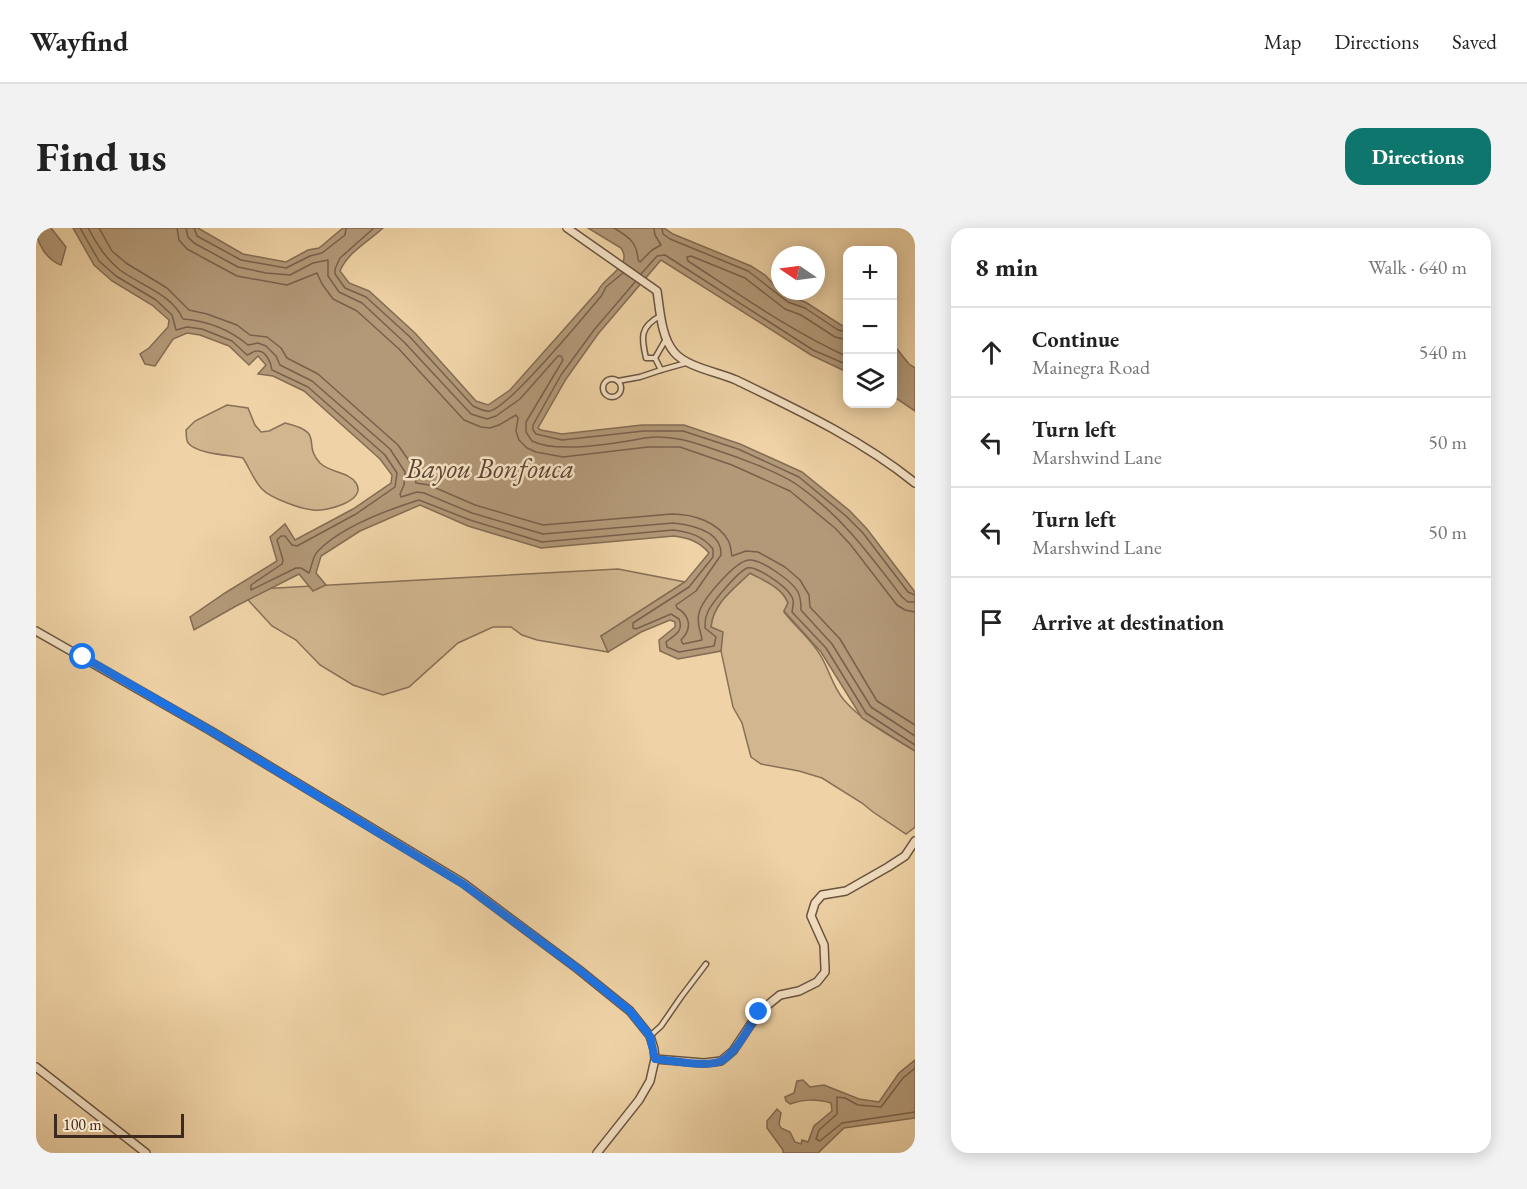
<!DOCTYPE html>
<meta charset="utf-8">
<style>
body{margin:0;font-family:"EB Garamond",serif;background:#f2f2f2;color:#222}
.controls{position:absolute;right:18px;top:18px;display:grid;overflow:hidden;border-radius:12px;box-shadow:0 3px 15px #0003}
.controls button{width:54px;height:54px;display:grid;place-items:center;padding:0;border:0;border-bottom:2px solid #e0e0e0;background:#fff;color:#222;font:30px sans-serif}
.compass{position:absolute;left:735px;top:18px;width:54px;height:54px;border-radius:50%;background:#fff;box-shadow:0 3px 15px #0003;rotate:283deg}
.scale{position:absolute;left:18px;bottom:15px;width:130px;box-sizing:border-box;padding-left:6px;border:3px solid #3e291f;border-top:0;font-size:16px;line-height:21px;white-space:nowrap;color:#3e291f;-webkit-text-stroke:4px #f5e2c5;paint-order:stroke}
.stop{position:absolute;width:18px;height:18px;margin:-14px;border:4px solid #1a73e8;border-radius:50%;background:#fff}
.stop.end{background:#1a73e8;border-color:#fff;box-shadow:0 2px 6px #0008}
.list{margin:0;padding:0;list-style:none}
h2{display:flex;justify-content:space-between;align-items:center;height:78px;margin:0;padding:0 24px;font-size:26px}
h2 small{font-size:20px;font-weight:400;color:#767676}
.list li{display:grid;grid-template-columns:39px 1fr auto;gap:18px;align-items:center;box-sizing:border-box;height:90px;padding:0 24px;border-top:2px solid #e0e0e0}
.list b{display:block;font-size:22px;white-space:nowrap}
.list p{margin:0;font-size:20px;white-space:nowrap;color:#767676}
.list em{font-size:20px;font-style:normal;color:#767676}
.icon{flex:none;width:33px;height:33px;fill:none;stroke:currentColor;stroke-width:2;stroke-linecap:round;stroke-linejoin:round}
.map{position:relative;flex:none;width:879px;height:925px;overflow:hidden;border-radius:18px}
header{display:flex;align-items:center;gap:36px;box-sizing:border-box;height:84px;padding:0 30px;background:#fff;border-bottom:2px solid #e0e0e0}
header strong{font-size:28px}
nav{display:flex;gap:33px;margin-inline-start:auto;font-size:21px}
.intro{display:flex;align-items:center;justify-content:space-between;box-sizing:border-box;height:144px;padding:0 36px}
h1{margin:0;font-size:42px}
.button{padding:15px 27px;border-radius:18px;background:#0f766e;color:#fff;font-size:21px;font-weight:700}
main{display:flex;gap:36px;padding:0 36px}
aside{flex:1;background:#fff;border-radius:18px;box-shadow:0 3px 15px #0003}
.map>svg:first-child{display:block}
</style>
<header>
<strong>Wayfind</strong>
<nav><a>Map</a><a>Directions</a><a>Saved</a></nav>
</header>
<div class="intro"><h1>Find us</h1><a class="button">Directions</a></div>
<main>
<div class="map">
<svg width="879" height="925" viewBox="0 0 879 925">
<rect width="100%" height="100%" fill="#efd3a6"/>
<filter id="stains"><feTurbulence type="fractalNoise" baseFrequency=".00333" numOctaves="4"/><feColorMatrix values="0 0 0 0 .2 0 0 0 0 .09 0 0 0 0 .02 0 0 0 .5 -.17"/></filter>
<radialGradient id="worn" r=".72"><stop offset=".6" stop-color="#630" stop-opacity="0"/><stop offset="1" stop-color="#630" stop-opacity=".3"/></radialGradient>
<!-- green -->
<g fill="#d1b68f" stroke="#887057" stroke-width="1.5">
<path d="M 191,177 L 212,180 L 219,197 L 225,204 L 233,203 L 249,195 C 291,205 265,215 284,235 C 294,245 312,243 320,255 C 332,273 289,284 277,282 C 265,281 234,270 226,261 C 218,253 213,239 207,230 C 193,227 163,226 153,216 C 149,212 151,207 150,202 L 159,193 Z"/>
<path d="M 582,341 L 649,354 L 565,408 L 572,424 L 501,412 L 486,407 L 475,399 L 457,399 L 422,415 L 373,459 L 347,467 L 317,457 L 284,437 L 260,412 L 236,398 L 203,362 Z"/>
<path d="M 714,345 C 728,352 746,359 752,375 L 748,384 C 758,397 772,409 781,422 C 793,438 795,457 808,472 C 827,494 854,508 879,523 L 879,599 L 870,606 L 837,584 L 826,575 L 786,550 L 763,543 L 725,536 L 715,529 L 706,495 L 697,479 L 685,423 L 686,405 L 675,399 C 677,375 697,361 714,345 Z"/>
</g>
<!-- water -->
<g fill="#b39978" stroke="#846c54" stroke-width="1.5">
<path d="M 0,0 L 15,0 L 30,19 L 25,37 C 11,32 0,15 0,0 Z"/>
<path d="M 37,0 L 162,0 L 207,26 L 250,34 L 272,22 L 283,20 L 307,0 L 347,0 C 332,14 312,24 304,43 L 313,55 L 333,63 L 379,105 L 440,173 L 452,177 L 474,162 L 562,63 C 567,49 598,38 585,20 L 552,0 L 628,0 L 637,6 L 715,38 L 729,47 L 744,63 L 771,75 L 805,97 L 811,99 L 811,144 L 775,127 L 625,32 L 562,106 L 530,151 L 502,200 L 505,202 L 526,206 L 606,197 L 648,197 L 704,216 L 766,244 L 814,283 L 831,301 L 879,364 L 879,523 L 826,490 L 785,424 L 748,383 L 752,375 C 746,359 728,353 714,345 C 698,361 677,375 675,399 L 687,404 L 685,423 L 642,431 L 624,423 L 623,412 L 639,399 L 639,394 L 634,392 L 605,404 L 572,424 L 565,408 L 649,354 L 673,325 C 663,313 652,310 638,308 L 505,320 L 432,298 L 384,277 L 324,303 L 285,328 L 280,345 L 290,357 L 277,363 L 263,346 L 200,378 L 158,402 L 154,389 L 189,365 L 241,333 L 234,309 L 249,296 L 259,312 L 317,281 L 355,255 L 356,247 L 344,231 L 268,163 L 237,148 L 222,146 L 230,137 L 222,128 L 213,137 L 193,118 L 164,107 L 151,105 L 137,111 L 119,138 L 109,136 L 104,126 L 113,120 L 132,99 L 133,92 L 116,77 L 76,53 L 58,37 Z"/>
<path d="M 857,116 L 873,136 L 879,140 L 879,183 L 857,168 Z"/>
<path d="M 879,832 L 879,890 L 808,900 L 782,925 L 747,925 L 747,922 L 731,900 L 731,893 L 741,881 L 745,885 L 743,896 L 745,900 L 754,904 L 759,914 L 765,916 L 766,912 L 772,914 L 778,898 L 796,883 L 795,875 C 780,871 769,871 754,876 L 750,873 L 749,869 L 758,865 L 761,853 L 767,852 L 774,859 L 788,857 L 823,871 L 843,874 L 863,845 Z"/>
</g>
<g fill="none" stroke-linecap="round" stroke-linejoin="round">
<!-- shore -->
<g stroke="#78614c" stroke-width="1.5">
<path d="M 44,0 L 63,33 L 80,48 L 120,72 L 136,87 L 140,102 L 151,99 L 166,101 L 196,113 L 211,127 C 215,126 217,123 221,123 C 230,122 235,135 236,142 L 272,159 L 349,227 L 361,245 L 359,259 L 320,286 L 261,318 L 256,317 L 249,308 L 245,308 L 241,312 L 247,332 L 246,336 L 215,357 L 215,362 L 260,340 L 265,340 L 273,345 C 276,339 276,329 282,323 C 305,299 351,282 383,272 L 434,292 L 506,314 L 637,302 C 654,304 667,308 677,321 L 677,329 L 653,359 L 597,395 L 597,400 L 600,401 L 635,386 L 643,391 C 648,403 639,407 630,414 L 631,419 L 643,424 L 678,418 L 680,409 L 669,400 C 669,395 669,390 671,386 C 674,376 702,344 711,340 C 720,337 749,358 754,366 C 759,372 757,377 756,384 L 790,420 L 830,485 L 879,517"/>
<path d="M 52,0 C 61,16 69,30 84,42 C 104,57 136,66 147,91 C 172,93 193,101 212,117 L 222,115 L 230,118 L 240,128 L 244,137 L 276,153 L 354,221 L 369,244 L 368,257 L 364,266 L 365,269 L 381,264 L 388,265 L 436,285 L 507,306 L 637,295 C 656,297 686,303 685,327 L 660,363 L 640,377 L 641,380 C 655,388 656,401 645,412 L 647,416 L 666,412 C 665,403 660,396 663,385 C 666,372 699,333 713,332 C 725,331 756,353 762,364 C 765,370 765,376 765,382 L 796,416 L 835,479 L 879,508"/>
<path d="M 63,0 L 76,23 L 90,35 L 131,60 L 153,82 L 171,86 L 201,97 L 214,107 L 231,109 L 245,120 L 251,130 L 282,146 L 362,217 L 376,237 L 380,255 L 393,257 L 439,277 L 507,297 L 636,286 C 657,286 683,294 693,314 C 695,319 695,324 696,328 L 710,323 L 722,324 L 749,339 L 764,352 L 773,367 L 774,379 L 804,411 L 841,473 L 879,497"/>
<path d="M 141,0 L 143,12 L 151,21 L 201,48 L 251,57 L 281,45 L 286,56 L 297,71 L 321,83 L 363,121 L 428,192 L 445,199 L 454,200 L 463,197 L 480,187 L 482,190 L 480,203 L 483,212 L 491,220 L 500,224 L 527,229 L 612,219 L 644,219 L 696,237 L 754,263 L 799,300 L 814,316 L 861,377 L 869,382 L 879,384"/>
<path d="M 150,0 L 152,9 L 158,15 L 202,39 L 230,45 L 254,47 L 277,35 L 292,32 L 292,48 L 303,64 L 326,75 L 369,115 L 435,186 L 451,191 L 460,188 L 484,171 L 522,128 L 525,128 L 527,132 L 490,194 L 490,204 L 496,213 C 521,226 582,215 609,210 C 634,206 657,214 680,222 C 702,229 742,244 760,256 C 805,287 834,327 866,369 L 872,374 L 879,374"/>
<path d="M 158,0 L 161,8 L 205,32 L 250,40 L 274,28 L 286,25 L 309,7 L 310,0"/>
<path d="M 338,0 L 304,30 L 299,41 L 299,46 L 309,60 L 330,69 L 374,109 L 437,178 C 441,180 449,184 454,183 C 474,179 549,87 566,67 L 570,59 L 587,45"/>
<path d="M 578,0 C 593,9 601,14 602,32 L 604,34 L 616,22 L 625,17 L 619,7 L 618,0"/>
<path d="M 626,0 L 627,6 L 634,11 L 712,43 L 752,74 L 769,80 L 802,102 L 812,104"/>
<path d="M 605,46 L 621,28 L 629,27 L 777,122 L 812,137"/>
<path d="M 599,54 L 558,102 L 525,147 L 497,197 L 497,202 L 500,206 L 526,212 L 608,203 L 647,203 L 702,221 L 763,249 L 810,288 L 827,305 L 872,364 L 879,367"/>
<path d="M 812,112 L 799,109 L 765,87 L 749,81 L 709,50 L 655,28 L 651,29 L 652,33 C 704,67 755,103 812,129"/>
<path d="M 879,840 L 867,850 L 845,879 L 822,877 L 809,870 L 801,869 L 801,886 L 783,902 L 780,911 L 784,913 L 806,895 L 879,884"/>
</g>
<defs>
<g id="lane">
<path d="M 630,111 L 619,130 L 625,142 L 650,135"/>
<path d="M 619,130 L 610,130 C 605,109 604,99 624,88"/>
<circle cx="576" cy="160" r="9"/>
<path d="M 582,153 L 604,149 L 625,142"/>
<path d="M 614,808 L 625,798 L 645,769 L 670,736"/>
</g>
<g id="street">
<path d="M 531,0 L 621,63 C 624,82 625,109 638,124 C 650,139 682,144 700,152 C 762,182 826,212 879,255"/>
<path d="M 0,403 L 175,503 L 427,655 L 542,741 L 594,783 L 614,808 L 618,821 L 619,831 L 614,853 L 603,872 L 561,925"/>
<path d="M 619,831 L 668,835 L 685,833 L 697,823 L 723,784 L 744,767 L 763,763 L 781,754 L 789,744 L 789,740 L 788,717 L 775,688 L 779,675 L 786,667 L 810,663 L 852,639 L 869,628 L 879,613"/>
<path d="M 0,839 L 110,925"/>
</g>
</defs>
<!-- lane casing -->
<use href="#lane" stroke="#6a5441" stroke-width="7"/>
<!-- street casing -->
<use href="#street" stroke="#6a5441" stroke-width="10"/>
<!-- lane -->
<use href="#lane" stroke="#f5e2c5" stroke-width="4"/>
<!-- street -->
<use href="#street" stroke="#f5e2c5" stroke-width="7"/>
</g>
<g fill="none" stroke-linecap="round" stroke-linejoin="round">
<!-- route -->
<path stroke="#1a73e8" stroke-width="8" d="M 47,429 L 175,503 L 427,656 L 542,741 L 594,783 L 614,808 L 619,831 C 636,832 670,840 685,833 C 700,826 714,797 723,784"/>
</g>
<g text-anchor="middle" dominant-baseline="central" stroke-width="5" stroke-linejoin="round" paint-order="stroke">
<!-- water labels -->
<g font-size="28" font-style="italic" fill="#5b4535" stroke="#f5e2c5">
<text x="454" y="240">Bayou Bonfouca</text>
</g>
</g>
<rect width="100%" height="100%" filter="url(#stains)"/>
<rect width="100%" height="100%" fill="url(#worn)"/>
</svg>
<div class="controls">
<button>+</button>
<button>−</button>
<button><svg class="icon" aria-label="layers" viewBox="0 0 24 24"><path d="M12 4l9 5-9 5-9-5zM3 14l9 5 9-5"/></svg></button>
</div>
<svg class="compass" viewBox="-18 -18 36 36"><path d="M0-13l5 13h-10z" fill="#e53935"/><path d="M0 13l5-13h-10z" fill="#767676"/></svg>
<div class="scale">100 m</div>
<div class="stop" style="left:47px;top:429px"></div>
<div class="stop end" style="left:723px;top:784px"></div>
</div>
<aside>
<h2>8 min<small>Walk · 640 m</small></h2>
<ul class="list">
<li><svg class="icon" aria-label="ahead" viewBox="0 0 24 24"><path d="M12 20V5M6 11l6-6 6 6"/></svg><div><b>Continue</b><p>Mainegra Road</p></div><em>540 m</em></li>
<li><svg class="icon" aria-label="left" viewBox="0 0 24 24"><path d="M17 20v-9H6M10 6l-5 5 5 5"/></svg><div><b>Turn left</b><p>Marshwind Lane</p></div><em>50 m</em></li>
<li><svg class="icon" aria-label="left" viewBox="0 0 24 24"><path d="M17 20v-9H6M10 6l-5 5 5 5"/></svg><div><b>Turn left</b><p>Marshwind Lane</p></div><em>50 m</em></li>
<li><svg class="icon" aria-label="arrive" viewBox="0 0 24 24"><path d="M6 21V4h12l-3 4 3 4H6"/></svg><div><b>Arrive at destination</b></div></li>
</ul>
</aside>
</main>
